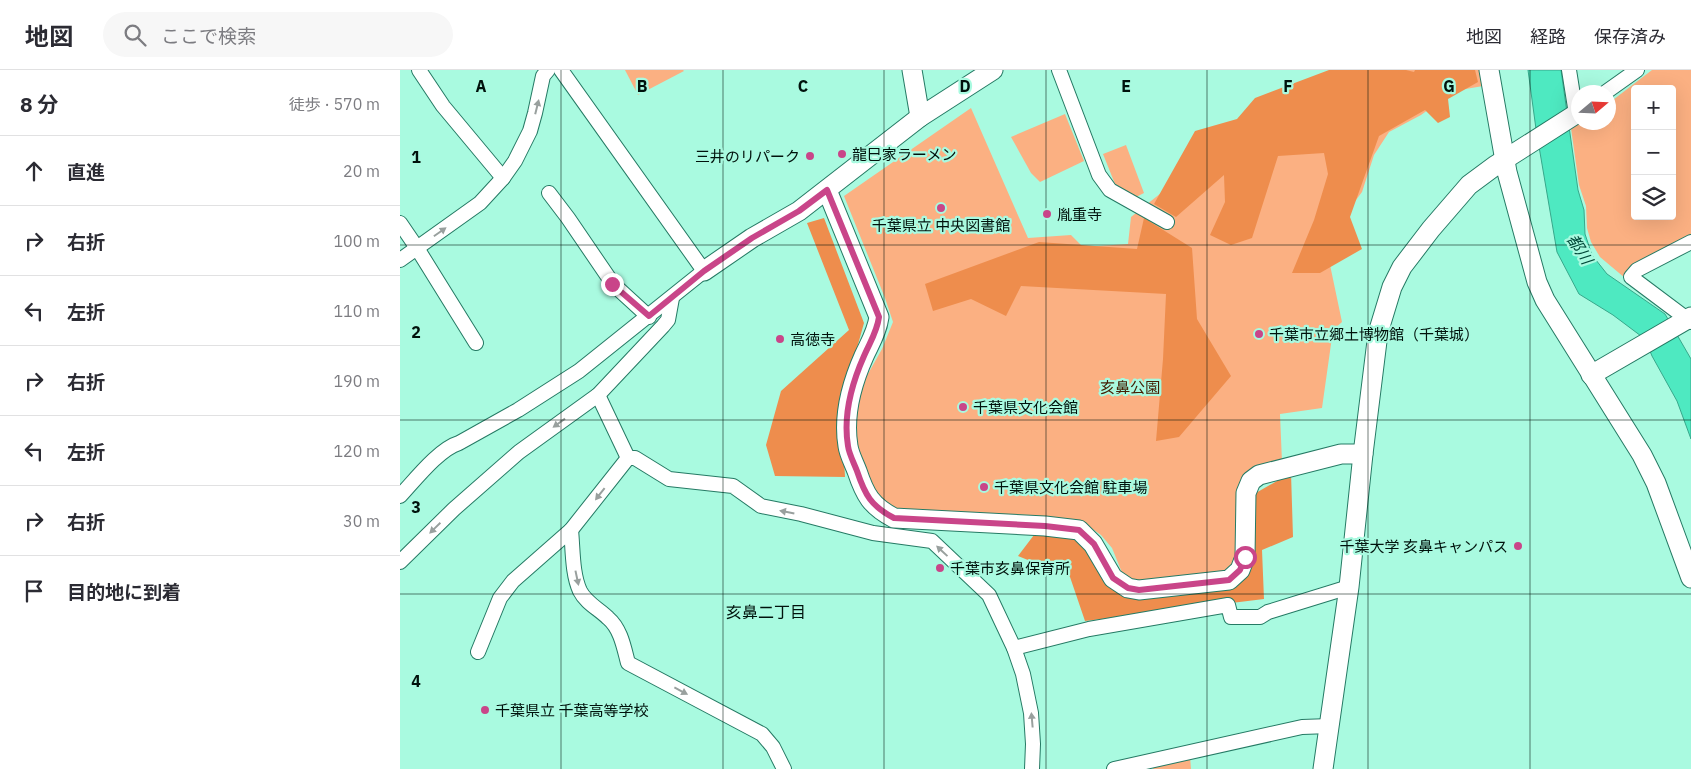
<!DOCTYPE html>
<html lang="ja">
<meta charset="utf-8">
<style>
body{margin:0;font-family:"IBM Plex Sans","Noto Sans JP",sans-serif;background:#f7f7f7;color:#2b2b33}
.controls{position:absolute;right:15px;top:15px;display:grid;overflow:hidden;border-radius:5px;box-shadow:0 5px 20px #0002}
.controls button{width:45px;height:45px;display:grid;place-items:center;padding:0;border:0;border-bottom:1px solid #e1e1e2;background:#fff;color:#2b2b33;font:25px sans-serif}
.compass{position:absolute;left:1171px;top:15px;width:45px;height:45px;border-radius:50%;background:#fff;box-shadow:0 5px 20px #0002;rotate:71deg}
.stop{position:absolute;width:15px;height:15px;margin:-11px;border:4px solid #c94589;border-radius:50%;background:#fff}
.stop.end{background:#c94589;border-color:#fff;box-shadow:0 1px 5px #0008}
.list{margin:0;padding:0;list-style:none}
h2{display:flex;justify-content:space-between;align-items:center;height:65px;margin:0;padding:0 20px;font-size:21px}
h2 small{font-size:16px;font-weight:400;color:#7c7c81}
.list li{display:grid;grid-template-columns:32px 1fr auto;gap:15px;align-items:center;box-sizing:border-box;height:70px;padding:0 20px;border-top:1px solid #e1e1e2}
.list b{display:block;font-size:19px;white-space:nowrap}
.list em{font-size:16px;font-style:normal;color:#7c7c81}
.icon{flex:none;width:28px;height:28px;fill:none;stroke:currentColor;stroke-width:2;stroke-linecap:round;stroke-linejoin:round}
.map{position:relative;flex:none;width:1291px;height:699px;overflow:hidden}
header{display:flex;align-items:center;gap:30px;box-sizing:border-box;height:70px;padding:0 25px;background:#fff;border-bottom:1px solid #e1e1e2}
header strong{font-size:24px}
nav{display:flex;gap:28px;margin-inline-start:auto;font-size:18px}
.search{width:350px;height:45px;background:#f7f7f7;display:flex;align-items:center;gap:12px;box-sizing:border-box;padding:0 18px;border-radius:28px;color:#7c7c81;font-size:19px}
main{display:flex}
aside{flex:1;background:#fff}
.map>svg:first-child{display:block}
</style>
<header>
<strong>地図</strong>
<div class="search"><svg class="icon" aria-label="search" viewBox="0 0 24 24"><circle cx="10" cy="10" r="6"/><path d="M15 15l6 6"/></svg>ここで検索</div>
<nav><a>地図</a><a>経路</a><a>保存済み</a></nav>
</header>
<main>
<aside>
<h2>8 分<small>徒歩 · 570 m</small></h2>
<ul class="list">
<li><svg class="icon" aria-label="ahead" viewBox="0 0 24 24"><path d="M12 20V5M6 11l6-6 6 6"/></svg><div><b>直進</b></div><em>20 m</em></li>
<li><svg class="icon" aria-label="right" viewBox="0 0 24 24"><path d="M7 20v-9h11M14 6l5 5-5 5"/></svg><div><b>右折</b></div><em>100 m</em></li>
<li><svg class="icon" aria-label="left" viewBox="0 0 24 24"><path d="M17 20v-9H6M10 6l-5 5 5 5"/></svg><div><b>左折</b></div><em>110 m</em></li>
<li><svg class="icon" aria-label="right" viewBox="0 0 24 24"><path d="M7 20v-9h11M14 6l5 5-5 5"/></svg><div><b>右折</b></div><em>190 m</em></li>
<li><svg class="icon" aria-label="left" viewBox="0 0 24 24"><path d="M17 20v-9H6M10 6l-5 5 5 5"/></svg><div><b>左折</b></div><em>120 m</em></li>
<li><svg class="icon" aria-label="right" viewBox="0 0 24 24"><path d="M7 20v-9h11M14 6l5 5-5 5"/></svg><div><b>右折</b></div><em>30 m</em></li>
<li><svg class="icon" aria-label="arrive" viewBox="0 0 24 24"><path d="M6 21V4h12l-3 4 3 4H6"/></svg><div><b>目的地に到着</b></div></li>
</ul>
</aside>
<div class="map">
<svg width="1291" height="699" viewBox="0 0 1291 699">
<rect width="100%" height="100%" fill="#a9fae0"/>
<!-- green -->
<g fill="#fbb082" fill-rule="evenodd">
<path d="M 225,0 L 283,0 L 284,1 L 238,25 Z"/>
<path d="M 948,0 L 1079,0 L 1083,16 L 1054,21 L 1021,45 L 989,62 L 974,85 L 962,122 L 925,171 L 942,252 L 933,260 L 922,338 L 880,344 L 882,392 L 846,404 L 839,413 L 836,485 L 833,494 L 824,504 L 734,511 L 723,505 L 712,478 L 701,465 L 684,453 L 634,445 L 510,443 L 493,439 L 478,428 L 459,387 L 454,366 L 460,318 L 482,279 L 493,252 L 485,228 L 444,126 L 571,38 L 628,168 L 671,165 L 683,177 L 728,174 L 731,147 L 781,107 Z"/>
<path d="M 1252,0 L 1291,0 L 1291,167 L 1225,208 L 1200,187 L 1191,172 L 1187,158 L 1186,136 L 1179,115 L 1171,58 L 1180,53 L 1208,52 L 1209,33 ZM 1235,19 L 1272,19 L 1272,146 L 1235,146 Z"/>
<path d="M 665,44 L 684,91 L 640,112 L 631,103 L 611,67 Z"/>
<path d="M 726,75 L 744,123 L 736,127 L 715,114 L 703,84 Z"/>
<path d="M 790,686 L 791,699 L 753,699 L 753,694 Z"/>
</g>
<!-- forest -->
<g fill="#ee8d4d">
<path d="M 929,0 L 1006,0 L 1014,2 L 1015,0 L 1075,0 L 1078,12 L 1048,29 L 1050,47 L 1038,53 L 1025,40 L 979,66 L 950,147 L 962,179 L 920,203 L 892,203 L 914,150 L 928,104 L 924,83 L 878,86 L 852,168 L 831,175 L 810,165 L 825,132 L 824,105 L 776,147 L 754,134 L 795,61 L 837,49 L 855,28 Z"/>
<path d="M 424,148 L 464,253 L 441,335 L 445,407 L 375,406 L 366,375 L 381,321 L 449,260 L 407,153 Z"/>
<path d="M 744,148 L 792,178 L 797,249 L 831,306 L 779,367 L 756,371 L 763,289 L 766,224 L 621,216 L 606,246 L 571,229 L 533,241 L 525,214 L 639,172 L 737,179 Z"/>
<path d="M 891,403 L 893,467 L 862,480 L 864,529 L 685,551 L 670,507 L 618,486 L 637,461 L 675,466 L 721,526 L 823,518 L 854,477 L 854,424 Z"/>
</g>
<!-- water -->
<path fill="#4ee9c1" stroke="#37a88b" d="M 1128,0 L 1161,0 L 1178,120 L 1184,140 L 1185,164 L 1192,185 L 1207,204 L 1265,244 L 1291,289 L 1291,369 L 1277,331 L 1252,286 L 1245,269 L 1213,245 L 1179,224 L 1157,182 L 1136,59 Z"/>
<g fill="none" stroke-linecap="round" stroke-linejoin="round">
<defs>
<g id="street">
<path d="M 19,0 L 43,36 L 103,108"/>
<path d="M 659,0 L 699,105 L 710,120 L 767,152"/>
<path d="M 1169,0 L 1176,44 L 1178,42"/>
<path d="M 1206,22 L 1237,0"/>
<path d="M 149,123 L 168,148 L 213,214 L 249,247"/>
<path d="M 0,153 L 17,178 L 76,273"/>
<path d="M 1291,172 L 1237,200 L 1231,207 L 1291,252"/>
<path d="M 0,190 L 80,133 L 103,108 L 115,91 L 130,61 L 135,43 L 143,6 L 148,0"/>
<path d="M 198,325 L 228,388"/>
<path d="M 228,388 L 235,388 L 269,409 L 333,416 L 361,436 L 401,444 L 473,463 L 532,471 L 589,525 L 614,578 L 623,604 L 631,643 L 633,674 L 632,699"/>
<path d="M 0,426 C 15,410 39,379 59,373 L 118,340 L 179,301 L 304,201 L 161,0"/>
<path d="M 171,460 C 173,479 172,504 180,521 C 186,533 199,539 208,548 C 221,559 224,578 228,593 L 362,664 L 373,677 L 384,699"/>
<path d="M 0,492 L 54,439 L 119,382 L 198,325 L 263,256 L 268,250 L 272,228"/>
<path d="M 614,578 L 689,559 L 828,535 L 831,547 L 860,547 L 868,542 L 949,517"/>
<path d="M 78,582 L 100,528 L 113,511 L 171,460 L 228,388"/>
<path d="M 714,699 L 902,657 L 930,656"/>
</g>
<g id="secondary">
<path d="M 512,0 L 520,47"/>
<path d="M 1089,0 L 1107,102 L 1137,212 L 1145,230 L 1242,385 L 1256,413 L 1291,508"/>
<path d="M 427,120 L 479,247 C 477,262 470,273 464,286 C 452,313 443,346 448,376 C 449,384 454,393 457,401 C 465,425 471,436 494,448 L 645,456 L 679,460 L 693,474 L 713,508 L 728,518 L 739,520 L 829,510 L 840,500 L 845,487 L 846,423 L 851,411 L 859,405 L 941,384 L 963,384"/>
<path d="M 304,201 L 352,168 L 399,141 L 520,47 L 593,0"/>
<path d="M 1191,305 L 1291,247"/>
<path d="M 923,699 L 949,517 L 963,384 L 978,263 L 992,217 L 1002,197 L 1031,159 L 1069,115 L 1096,95 L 1176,44"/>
</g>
</defs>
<!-- street casing -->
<use href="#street" stroke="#257a64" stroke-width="16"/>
<!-- secondary casing -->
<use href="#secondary" stroke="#257a64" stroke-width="21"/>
<!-- street -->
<use href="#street" stroke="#fff" stroke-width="14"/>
<!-- secondary -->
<use href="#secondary" stroke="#fff" stroke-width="19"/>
</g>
<!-- one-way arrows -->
<defs><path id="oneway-solid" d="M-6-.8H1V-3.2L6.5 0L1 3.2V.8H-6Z" transform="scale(1.25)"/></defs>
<g fill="#99a09e">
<use href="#oneway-solid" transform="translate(137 37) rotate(-76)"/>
<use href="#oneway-solid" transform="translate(40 162) rotate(-35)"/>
<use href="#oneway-solid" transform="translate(159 353) rotate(144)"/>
<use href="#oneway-solid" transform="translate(200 424) rotate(128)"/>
<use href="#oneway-solid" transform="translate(387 442) rotate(-169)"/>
<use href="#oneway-solid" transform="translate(35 458) rotate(136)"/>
<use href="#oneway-solid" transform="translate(542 481) rotate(-137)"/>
<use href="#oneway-solid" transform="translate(177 508) rotate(78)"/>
<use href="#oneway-solid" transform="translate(281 621) rotate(28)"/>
<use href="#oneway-solid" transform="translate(632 650) rotate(-95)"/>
</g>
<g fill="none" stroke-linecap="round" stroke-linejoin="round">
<!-- route -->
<path stroke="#c94589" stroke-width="6" d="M 212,214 L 249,246 L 304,201 L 352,168 L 399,141 L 427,120 L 479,247 C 477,262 470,272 464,286 C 452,313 443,346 448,376 C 449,384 454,393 457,401 C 465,425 471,436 494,448 L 645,456 L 679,460 L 694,474 L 713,508 L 728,518 L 739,520 L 829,510 L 840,500 L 845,487"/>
</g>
<!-- grid -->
<path fill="none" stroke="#00120c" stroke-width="1" stroke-opacity="0.55" d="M 161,0 L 161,699M 323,0 L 323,699M 484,0 L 484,699M 646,0 L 646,699M 807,0 L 807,699M 968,0 L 968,699M 1130,0 L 1130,699M 0,175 L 1291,175M 0,350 L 1291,350M 0,524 L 1291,524"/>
<!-- markers -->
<g fill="#c94589" stroke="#a9fae0" stroke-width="2">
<circle cx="442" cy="84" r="5"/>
<circle cx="410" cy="86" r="5"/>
<circle cx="541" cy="138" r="5"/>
<circle cx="647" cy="144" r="5"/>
<circle cx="859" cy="264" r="5"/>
<circle cx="380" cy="269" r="5"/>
<circle cx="563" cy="337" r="5"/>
<circle cx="584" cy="417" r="5"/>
<circle cx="1118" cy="476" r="5"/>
<circle cx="540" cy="498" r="5"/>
<circle cx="85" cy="640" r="5"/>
</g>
<g text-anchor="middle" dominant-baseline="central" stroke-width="4.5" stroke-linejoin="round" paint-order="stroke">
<!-- poi labels -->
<g font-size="15" fill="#00120c" stroke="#a9fae0" text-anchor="start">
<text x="452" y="84">龍巳家ラーメン</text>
<text x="400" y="86" text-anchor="end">三井のリパーク</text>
<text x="657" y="144">胤重寺</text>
<text x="541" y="155" text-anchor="middle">千葉県立 中央図書館</text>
<text x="869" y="264">千葉市立郷土博物館（千葉城）</text>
<text x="390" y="269">高徳寺</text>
<text x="573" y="337">千葉県文化会館</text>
<text x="594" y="417">千葉県文化会館 駐車場</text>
<text x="1108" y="476" text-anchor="end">千葉大学 亥鼻キャンパス</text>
<text x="550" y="498">千葉市亥鼻保育所</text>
<text x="95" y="640">千葉県立 千葉高等学校</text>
</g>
<!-- park labels -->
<g font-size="15" fill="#452004" stroke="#a9fae0">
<text x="730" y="317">亥鼻公園</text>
</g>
<!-- water labels -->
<g font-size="16" font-style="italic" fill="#004738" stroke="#a9fae0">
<text transform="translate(1180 179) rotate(57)">都川</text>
</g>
<!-- neighbourhood labels -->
<g font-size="16" fill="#00120c" stroke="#a9fae0">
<text x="366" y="542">亥鼻二丁目</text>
</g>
</g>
<g font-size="16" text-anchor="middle" font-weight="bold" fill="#00120c" stroke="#a9fae0" stroke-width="4.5" stroke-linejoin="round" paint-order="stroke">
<text x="81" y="22">A</text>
<text x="242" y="22">B</text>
<text x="403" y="22">C</text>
<text x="565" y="22">D</text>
<text x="726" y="22">E</text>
<text x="888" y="22">F</text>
<text x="1049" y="22">G</text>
<text x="16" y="93">1</text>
<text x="16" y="268">2</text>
<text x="16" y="443">3</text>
<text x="16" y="617">4</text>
</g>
</svg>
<div class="controls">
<button>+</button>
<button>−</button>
<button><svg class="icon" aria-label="layers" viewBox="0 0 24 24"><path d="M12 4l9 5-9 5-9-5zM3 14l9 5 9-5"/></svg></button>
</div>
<svg class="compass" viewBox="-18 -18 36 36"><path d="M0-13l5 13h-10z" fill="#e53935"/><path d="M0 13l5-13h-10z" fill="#7c7c81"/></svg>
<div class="stop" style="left:845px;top:487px"></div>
<div class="stop end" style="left:212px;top:214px"></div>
</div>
</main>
